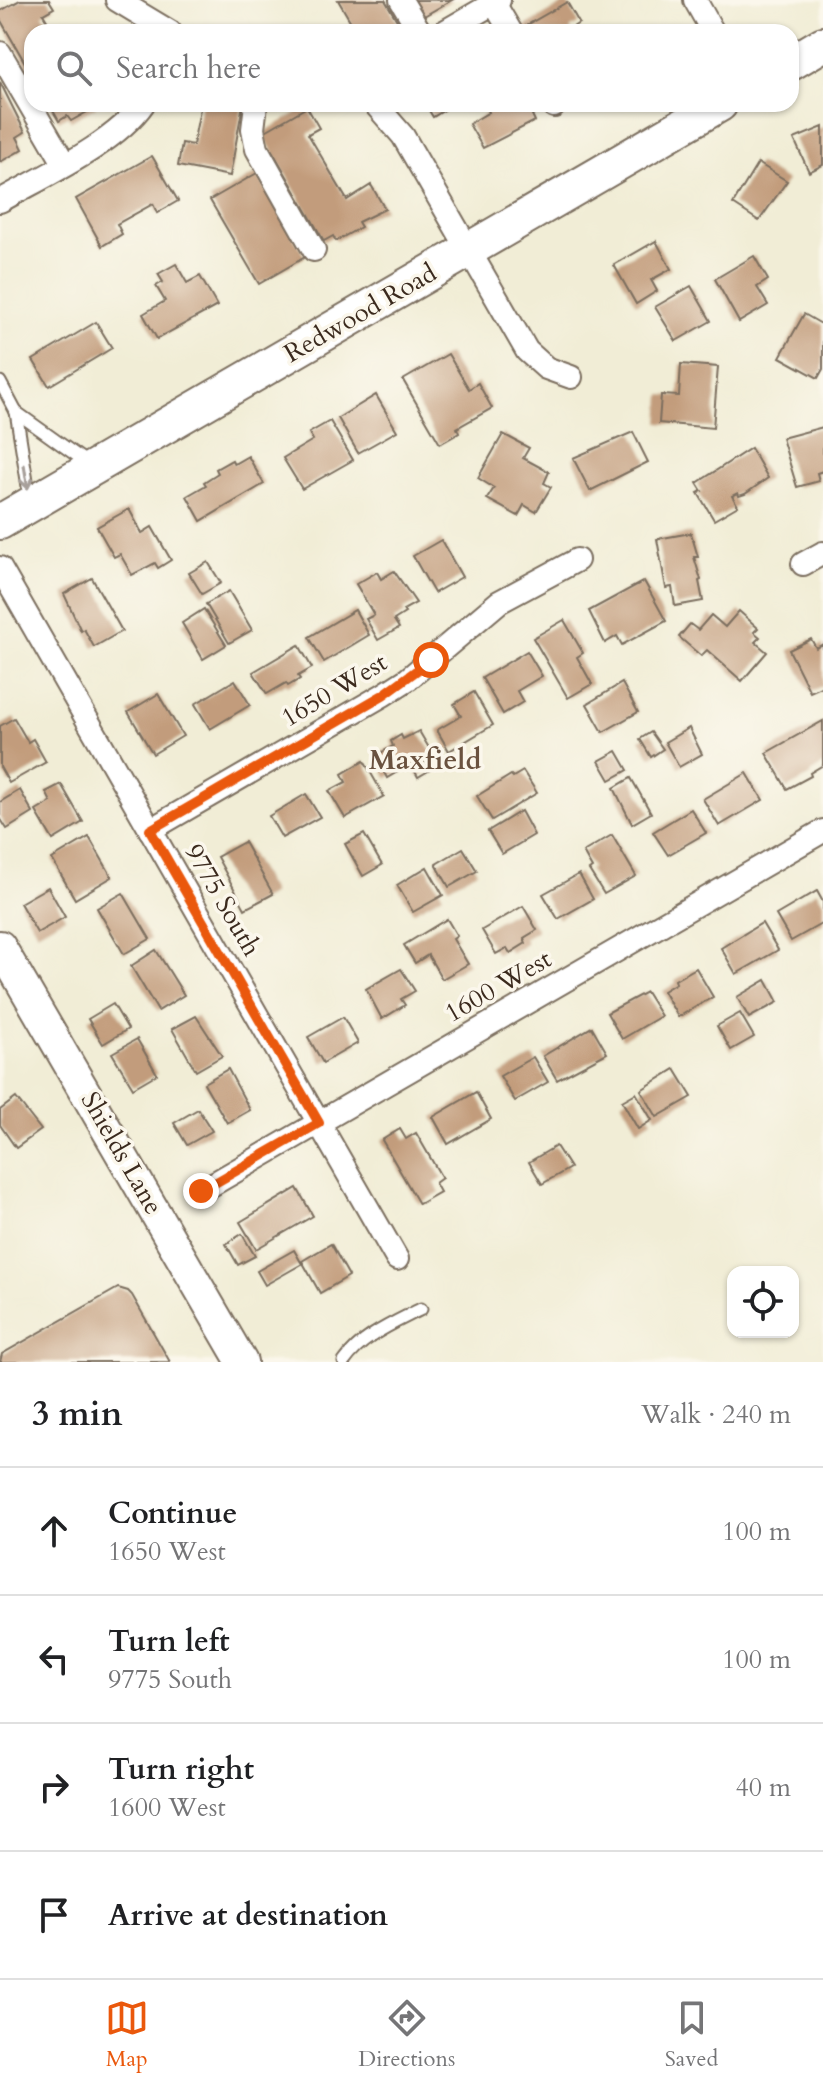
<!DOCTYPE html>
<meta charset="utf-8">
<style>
body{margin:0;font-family:Cardo,serif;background:#f2f2f2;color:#202124}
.controls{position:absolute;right:24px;bottom:24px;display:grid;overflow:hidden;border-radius:16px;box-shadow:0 2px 6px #0004}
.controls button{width:72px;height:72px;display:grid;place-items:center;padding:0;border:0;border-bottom:2px solid #e0e0e0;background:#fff;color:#202124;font:40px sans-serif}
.stop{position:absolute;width:24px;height:24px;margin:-18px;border:6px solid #ea580c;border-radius:50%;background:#fff}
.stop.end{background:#ea580c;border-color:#fff;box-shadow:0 2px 8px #0008}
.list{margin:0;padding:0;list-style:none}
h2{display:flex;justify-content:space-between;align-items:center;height:104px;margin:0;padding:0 32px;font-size:34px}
h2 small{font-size:26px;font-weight:400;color:#757577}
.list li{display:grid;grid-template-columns:52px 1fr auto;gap:24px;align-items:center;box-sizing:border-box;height:128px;padding:0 32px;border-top:2px solid #e0e0e0}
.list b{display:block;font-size:30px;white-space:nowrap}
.list p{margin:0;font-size:26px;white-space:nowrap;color:#757577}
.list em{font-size:26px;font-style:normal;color:#757577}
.icon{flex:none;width:44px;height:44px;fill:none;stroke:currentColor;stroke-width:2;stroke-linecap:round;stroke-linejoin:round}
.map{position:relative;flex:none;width:823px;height:1362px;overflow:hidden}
.search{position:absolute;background:#fff;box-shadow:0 2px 6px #0004;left:24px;right:24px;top:24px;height:88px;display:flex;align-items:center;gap:20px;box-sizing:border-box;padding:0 28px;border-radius:24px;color:#757577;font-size:30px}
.sheet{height:616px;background:#fff}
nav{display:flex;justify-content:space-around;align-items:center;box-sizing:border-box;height:112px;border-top:2px solid #e0e0e0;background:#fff;font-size:22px;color:#757577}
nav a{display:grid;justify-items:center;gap:4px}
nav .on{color:#ea580c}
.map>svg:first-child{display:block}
</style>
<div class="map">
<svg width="823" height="1362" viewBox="0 0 823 1362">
<rect width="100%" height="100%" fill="#fbf7ec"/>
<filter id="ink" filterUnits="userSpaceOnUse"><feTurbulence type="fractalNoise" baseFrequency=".0125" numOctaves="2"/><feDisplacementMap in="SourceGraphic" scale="16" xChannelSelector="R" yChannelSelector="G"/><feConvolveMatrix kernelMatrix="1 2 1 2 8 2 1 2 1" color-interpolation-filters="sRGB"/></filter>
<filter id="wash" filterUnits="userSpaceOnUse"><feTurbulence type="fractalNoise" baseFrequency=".006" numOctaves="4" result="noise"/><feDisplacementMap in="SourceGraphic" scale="32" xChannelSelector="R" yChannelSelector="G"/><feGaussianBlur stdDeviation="1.8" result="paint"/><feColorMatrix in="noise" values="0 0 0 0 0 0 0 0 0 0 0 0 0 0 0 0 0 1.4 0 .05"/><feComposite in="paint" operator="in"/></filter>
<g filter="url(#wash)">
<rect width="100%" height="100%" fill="#f1edd6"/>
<g id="blocks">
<!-- building -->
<g fill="#c29c7b">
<path d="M 20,0 L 49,0 L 54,8 L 43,14 L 54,32 L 32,32 L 32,75 L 0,19 L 0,11 Z"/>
<path d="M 338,0 L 385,0 L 399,24 L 385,32 L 344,32 L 342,30 L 352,24 Z"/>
<path d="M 414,0 L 452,0 L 424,16 Z"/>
<path d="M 567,2 L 579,23 L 570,29 L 572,32 L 524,32 L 522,28 Z"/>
<path d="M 0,82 L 25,132 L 17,137 L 23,149 L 0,162 Z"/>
<path d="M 49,104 L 94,104 L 96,107 L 71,121 L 67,116 L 59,121 Z"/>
<path d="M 201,104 L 243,104 L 230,176 L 178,166 L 182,143 L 193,145 Z"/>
<path d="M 425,104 L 454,104 L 433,117 Z"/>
<path d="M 485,104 L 538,104 L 541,110 L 532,115 L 535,121 L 483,148 L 469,124 L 489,112 Z"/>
<path d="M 307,107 L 319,128 L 308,134 L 347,200 L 371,185 L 385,209 L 358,222 L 361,227 L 336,241 L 333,236 L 324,241 L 262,133 Z"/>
<path d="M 823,127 L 823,165 L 809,172 L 794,139 Z"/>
<path d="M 152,156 L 178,201 L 157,213 L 153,204 L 117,224 L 122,234 L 102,246 L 76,199 Z"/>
<path d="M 758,163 L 787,181 L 759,221 L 733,204 Z"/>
<path d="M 257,173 L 305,257 L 259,284 L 210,200 Z"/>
<path d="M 656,241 L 671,269 L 651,280 L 657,291 L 636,304 L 614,265 Z"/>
<path d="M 754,256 L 768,280 L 757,287 L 768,305 L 739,322 L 715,279 Z"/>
<path d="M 176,264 L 187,283 L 200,276 L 217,306 L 157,339 L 143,314 L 165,301 L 156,286 L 163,282 L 158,274 Z"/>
<path d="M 691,286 L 711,321 L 676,341 L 655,307 Z"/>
<path d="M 804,314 L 823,325 L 823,369 L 818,378 L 780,357 Z"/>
<path d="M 96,322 L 112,348 L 49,386 L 33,360 Z"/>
<path d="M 448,354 L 469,389 L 478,383 L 492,408 L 457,428 L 459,433 L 440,444 L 403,380 Z"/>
<path d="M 681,364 L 718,367 L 713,428 L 659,423 L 661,395 L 679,396 Z"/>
<path d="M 376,395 L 397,431 L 358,453 L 338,418 Z"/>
<path d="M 330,421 L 353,460 L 302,489 L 283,458 L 313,440 L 309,433 Z"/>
<path d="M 823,427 L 823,471 L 817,473 L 819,481 L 797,487 L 782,438 Z"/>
<path d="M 633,432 L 648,462 L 590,491 L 573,458 Z"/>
<path d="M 503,434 L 529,448 L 523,458 L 549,472 L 544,483 L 551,487 L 536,512 L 524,505 L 518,516 L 487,499 L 494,488 L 478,478 Z"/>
<path d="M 751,448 L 768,478 L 745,494 L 739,496 L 738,493 L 732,496 L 738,506 L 714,520 L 698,493 L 702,491 L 697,483 Z"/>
<path d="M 248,456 L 264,484 L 201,521 L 187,496 L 206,485 L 204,482 L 218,473 L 216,469 L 232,460 L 234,464 Z"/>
<path d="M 129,509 L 142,533 L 152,527 L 171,560 L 158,568 L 155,563 L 132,575 L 120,554 L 114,557 L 97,527 Z"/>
<path d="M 691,533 L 698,557 L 694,557 L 701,580 L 699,581 L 703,601 L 675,606 L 672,587 L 666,588 L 657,539 Z"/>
<path d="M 441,540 L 462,577 L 434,593 L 413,556 Z"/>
<path d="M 208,562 L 221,583 L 202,594 L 189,573 Z"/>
<path d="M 394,571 L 416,603 L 403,610 L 405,613 L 394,620 L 399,628 L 378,640 L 366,619 L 374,615 L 356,584 L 377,572 L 381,579 Z"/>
<path d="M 92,578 L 122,631 L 94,647 L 84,629 L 81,631 L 64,594 Z"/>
<path d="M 644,581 L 666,621 L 622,645 L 617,636 L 605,643 L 589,611 Z"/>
<path d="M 229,591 L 252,630 L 229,643 L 206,604 Z"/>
<path d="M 204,609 L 226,645 L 203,659 L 182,623 Z"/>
<path d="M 355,610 L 369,635 L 324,662 L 309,637 Z"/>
<path d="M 739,611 L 758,628 L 754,632 L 760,637 L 755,642 L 767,652 L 742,681 L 707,650 L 701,656 L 679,637 L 690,624 L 698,630 L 711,615 L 725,627 Z"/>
<path d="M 564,620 L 583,653 L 577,657 L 592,684 L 568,698 L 533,638 Z"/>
<path d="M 811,639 L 816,648 L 823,644 L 823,686 L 810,692 L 789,650 Z"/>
<path d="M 299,645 L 312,668 L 298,676 L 300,679 L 288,686 L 286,683 L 267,694 L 253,672 Z"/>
<path d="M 527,651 L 542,676 L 517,691 L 523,702 L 503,714 L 482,678 Z"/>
<path d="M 235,680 L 250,705 L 210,729 L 195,704 Z"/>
<path d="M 622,683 L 638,712 L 603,732 L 587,704 Z"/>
<path d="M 474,692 L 493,725 L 449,751 L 437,730 L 461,716 L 454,704 Z"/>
<path d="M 158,694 L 183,736 L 153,754 L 128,712 Z"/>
<path d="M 14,718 L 28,742 L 33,739 L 46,762 L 9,783 L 0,767 L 0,726 Z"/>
<path d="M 823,721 L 823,765 L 810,773 L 811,776 L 787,789 L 766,753 Z"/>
<path d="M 689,728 L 702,754 L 679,767 L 665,742 Z"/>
<path d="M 419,731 L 432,753 L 423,758 L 430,770 L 418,777 L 411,764 L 387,778 L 375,756 L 393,746 L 391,741 L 401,735 L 403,739 Z"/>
<path d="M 651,732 L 663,749 L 651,757 L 640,739 Z"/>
<path d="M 617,751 L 628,770 L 610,780 L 599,761 Z"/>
<path d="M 364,761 L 384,796 L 345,818 L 329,791 L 346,782 L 342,774 Z"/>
<path d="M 523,771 L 537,793 L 492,820 L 477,796 L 511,775 L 513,777 Z"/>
<path d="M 747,773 L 763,800 L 719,826 L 703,799 Z"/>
<path d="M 631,778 L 651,813 L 632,824 L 614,788 Z"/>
<path d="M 61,784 L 83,822 L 53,840 L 36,811 L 51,802 L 46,792 Z"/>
<path d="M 20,790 L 33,813 L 7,829 L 0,818 L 0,802 Z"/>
<path d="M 306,794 L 320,817 L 282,838 L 269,816 Z"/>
<path d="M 691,809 L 706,833 L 668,855 L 653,832 Z"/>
<path d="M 521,811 L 534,835 L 502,854 L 488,831 Z"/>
<path d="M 364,834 L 382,865 L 363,876 L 345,844 Z"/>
<path d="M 612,835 L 636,876 L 604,894 L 589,870 L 592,868 L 583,852 Z"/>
<path d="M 89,837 L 112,877 L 75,899 L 52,859 Z"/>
<path d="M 244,842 L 273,894 L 245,909 L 217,857 Z"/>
<path d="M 463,848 L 477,871 L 449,887 L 436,864 Z"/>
<path d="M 427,867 L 443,895 L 413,912 L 397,885 Z"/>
<path d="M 579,874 L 593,899 L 558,919 L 543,894 Z"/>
<path d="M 48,887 L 65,917 L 37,933 L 20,903 Z"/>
<path d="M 817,891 L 823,902 L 823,923 L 791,941 L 776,915 Z"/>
<path d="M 123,893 L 150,939 L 124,954 L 97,908 Z"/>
<path d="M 523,906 L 537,930 L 524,938 L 526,943 L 510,953 L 507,948 L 496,954 L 482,930 Z"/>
<path d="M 447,919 L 457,936 L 453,939 L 468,964 L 442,979 L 428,955 L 415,963 L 404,945 Z"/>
<path d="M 762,923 L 778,950 L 736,974 L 721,948 Z"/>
<path d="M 156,950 L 184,995 L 158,1011 L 131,966 Z"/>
<path d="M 696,968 L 713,997 L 678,1017 L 663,991 L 676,983 L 675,980 Z"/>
<path d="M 401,969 L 415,991 L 401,999 L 405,1005 L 382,1019 L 366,989 Z"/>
<path d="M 766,980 L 778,1002 L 749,1018 L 737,997 Z"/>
<path d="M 646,992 L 661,1016 L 622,1039 L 607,1013 Z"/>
<path d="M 113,1004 L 128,1029 L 103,1044 L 88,1019 Z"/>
<path d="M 740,1013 L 754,1037 L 731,1050 L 717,1026 Z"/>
<path d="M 196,1016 L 222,1056 L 196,1071 L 172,1029 Z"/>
<path d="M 343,1017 L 358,1043 L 323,1063 L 308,1037 Z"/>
<path d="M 592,1027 L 607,1053 L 557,1080 L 543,1056 Z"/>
<path d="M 137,1039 L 157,1074 L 133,1088 L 112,1053 Z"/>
<path d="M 533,1057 L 548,1082 L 515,1101 L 500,1076 Z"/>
<path d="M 228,1069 L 250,1110 L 227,1123 L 204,1083 Z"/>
<path d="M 675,1069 L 692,1097 L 657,1117 L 641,1090 Z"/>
<path d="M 476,1092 L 491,1119 L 448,1144 L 433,1117 Z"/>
<path d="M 636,1093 L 652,1120 L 638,1129 L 622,1101 Z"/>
<path d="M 16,1098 L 41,1130 L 16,1148 L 0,1125 L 0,1110 Z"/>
<path d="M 198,1109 L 212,1131 L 187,1145 L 174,1123 Z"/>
<path d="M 400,1129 L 406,1139 L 416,1133 L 442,1178 L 435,1183 L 440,1192 L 419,1204 L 382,1140 Z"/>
<path d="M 556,1146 L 570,1168 L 542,1184 L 529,1162 Z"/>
<path d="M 297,1188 L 313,1216 L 256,1249 L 240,1222 Z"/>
<path d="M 242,1234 L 255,1256 L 238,1265 L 226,1244 Z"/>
<path d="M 331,1244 L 349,1276 L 320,1293 L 302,1261 Z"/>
<path d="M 294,1250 L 302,1264 L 265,1285 L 257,1271 Z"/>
<path d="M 118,1288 L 128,1291 L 132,1295 L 170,1362 L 0,1362 L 2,1354 Z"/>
</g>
</g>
</g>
<g filter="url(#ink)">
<use href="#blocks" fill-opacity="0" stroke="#7b6e5e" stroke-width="2"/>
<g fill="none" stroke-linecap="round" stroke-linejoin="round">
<defs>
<g id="service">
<path d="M 0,382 L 16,412"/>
<path d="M 30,499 L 16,412 L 90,465"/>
<path d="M 344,1362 C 362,1336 394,1323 421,1309"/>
</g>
<g id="minor">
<path d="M 117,0 L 170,32"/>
<path d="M 401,0 L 420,32"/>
<path d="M 695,0 L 713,32"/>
<path d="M 494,3 L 511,32"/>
<path d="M 444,32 L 499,0"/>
<path d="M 0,53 L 64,163"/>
<path d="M 256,104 L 253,129 L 257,149 L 314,250"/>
<path d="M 375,104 L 403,136 L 527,351 L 546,368 L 571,377"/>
<path d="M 553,104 L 554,106"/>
<path d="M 0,201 C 44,176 115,144 143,104"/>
<path d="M 803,564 L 823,553"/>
<path d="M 0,568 L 397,1259"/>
<path d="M 150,830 L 383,695 L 408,679 L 499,602 L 577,560"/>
<path d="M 201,1191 L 823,831"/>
</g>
<path id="secondary" d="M 0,946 L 242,1362"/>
<g id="primary">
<path d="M 791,63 L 823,44"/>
<path d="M 0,522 L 720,104"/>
</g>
</defs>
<!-- service casing -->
<use href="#service" stroke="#7b6e5e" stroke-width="15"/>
<!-- minor casing -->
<use href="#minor" stroke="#7b6e5e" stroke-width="26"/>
<!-- secondary casing -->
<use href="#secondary" stroke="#7b6e5e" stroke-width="34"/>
<!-- primary casing -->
<use href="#primary" stroke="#7b6e5e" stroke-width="38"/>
<!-- service -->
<use href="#service" stroke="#fff" stroke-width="11"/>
<!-- minor -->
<use href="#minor" stroke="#fff" stroke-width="22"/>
<!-- secondary -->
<use href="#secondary" stroke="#fff" stroke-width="30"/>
<!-- primary -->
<use href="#primary" stroke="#fff" stroke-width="34"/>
</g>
<!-- one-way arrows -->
<defs><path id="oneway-shaft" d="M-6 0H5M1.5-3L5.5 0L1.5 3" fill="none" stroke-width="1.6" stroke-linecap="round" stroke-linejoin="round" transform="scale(2)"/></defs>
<use stroke="#a79f9a" href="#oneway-shaft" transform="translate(26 477) rotate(81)"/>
</g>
<g fill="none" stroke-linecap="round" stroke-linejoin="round" filter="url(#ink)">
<!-- route -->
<path stroke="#ea580c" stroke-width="10" d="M 201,1191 L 319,1123 L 150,830 L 383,695 L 431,660"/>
</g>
<g text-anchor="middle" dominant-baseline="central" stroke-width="7" stroke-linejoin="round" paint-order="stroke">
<!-- street labels -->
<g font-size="26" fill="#3b2a1e" stroke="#fbf7ec">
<text transform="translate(360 313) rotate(-30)">Redwood Road</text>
<text transform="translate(334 690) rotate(-31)">1650 West</text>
<text transform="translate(223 900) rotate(60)">9775 South</text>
<text transform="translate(498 986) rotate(-30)">1600 West</text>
<text transform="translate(122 1153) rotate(60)">Shields Lane</text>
</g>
<!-- neighbourhood labels -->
<g font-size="28" font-weight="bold" fill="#6a523f" stroke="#fbf7ec">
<text x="425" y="760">Maxfield</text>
</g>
</g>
</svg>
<div class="controls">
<button><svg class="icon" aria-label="locate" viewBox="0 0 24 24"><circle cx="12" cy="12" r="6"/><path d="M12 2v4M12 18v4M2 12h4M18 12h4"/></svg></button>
</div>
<div class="stop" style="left:431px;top:660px"></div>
<div class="stop end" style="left:201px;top:1191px"></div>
<div class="search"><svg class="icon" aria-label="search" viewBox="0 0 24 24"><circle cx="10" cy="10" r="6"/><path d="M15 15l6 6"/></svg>Search here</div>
</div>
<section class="sheet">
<h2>3 min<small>Walk · 240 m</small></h2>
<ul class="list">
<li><svg class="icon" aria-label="ahead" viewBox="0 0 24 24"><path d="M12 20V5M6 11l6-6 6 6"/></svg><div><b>Continue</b><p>1650 West</p></div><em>100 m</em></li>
<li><svg class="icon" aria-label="left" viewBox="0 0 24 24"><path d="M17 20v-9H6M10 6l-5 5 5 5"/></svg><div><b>Turn left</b><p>9775 South</p></div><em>100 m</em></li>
<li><svg class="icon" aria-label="right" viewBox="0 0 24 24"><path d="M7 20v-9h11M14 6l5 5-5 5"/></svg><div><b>Turn right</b><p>1600 West</p></div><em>40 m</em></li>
<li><svg class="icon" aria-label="arrive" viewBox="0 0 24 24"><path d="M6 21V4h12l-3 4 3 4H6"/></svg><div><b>Arrive at destination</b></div></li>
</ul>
</section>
<nav>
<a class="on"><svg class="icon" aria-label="map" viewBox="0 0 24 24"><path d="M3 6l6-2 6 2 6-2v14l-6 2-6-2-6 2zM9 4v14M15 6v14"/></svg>Map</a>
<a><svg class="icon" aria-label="directions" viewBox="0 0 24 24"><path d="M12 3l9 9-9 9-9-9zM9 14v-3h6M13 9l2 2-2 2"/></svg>Directions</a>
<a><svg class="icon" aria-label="saved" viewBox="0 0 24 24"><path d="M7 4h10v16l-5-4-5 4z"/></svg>Saved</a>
</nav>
